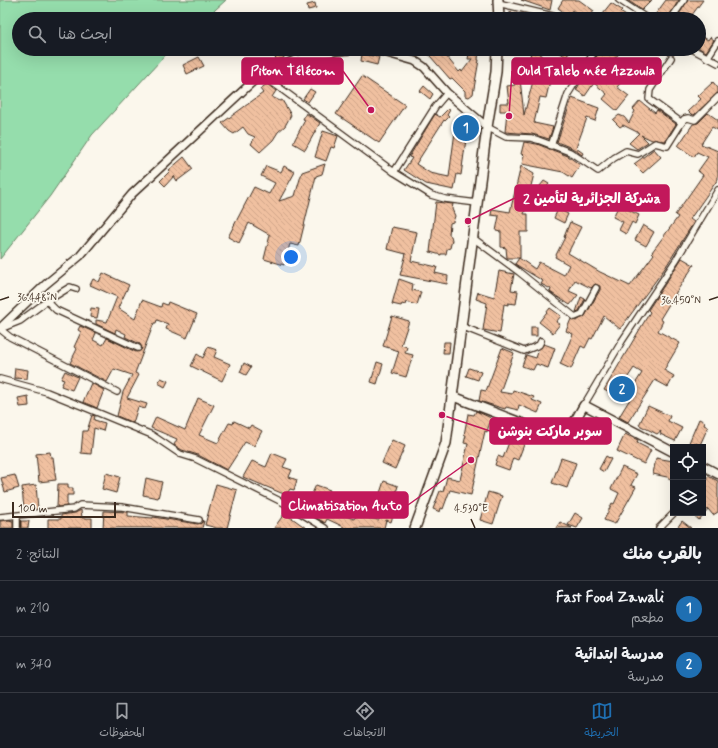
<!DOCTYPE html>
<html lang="ar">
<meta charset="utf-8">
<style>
body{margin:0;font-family:Mynerve,"Playpen Sans Arabic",sans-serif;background:#242831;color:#f1f3f6;direction:rtl}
.controls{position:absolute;right:12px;bottom:12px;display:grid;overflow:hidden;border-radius:0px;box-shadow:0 4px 16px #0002}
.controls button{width:36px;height:36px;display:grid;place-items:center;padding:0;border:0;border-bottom:1px solid #363941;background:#171b24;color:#f1f3f6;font:20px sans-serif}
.scale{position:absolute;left:12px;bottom:10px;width:104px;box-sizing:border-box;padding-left:4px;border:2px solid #3b2a1e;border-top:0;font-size:11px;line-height:14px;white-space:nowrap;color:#3b2a1e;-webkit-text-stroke:3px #fbf7ec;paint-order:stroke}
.you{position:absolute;left:291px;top:257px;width:14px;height:14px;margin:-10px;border:3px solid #fff;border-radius:50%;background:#1a73e8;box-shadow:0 0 0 6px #1a73e833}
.badge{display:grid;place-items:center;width:26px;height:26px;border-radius:50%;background:#1f6fb2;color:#fff;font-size:13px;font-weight:700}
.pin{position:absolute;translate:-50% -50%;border:2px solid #fff;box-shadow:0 1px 4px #0006}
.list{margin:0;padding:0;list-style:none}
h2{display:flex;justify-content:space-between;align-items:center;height:52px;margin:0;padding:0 16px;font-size:17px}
h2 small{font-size:13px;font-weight:400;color:#9ea1a6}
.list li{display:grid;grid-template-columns:26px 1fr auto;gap:12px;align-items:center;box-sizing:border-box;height:56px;padding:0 16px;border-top:1px solid #363941}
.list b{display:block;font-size:15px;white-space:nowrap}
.list p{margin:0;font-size:13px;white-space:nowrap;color:#9ea1a6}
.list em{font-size:13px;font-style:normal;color:#9ea1a6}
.icon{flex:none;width:22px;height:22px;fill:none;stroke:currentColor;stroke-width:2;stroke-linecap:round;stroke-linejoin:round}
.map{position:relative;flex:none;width:718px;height:528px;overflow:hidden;direction:ltr}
.search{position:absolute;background:#171b24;box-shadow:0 4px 16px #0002;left:12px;right:12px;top:12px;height:44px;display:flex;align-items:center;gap:10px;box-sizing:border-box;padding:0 14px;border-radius:22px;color:#9ea1a6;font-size:15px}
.sheet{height:164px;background:#171b24}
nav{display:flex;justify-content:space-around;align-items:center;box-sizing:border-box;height:56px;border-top:1px solid #363941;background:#171b24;font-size:11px;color:#9ea1a6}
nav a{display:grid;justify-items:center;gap:2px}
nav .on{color:#1f6fb2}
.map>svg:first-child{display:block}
</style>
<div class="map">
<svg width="718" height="528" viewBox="0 0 718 528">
<defs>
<pattern id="building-back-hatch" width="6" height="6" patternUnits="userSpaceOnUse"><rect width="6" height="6" fill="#f0c0a0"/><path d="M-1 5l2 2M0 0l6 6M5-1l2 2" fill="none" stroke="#cfa589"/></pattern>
</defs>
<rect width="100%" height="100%" fill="#fbf7ec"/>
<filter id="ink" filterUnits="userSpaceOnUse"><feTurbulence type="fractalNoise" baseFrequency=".025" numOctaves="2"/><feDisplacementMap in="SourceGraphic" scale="8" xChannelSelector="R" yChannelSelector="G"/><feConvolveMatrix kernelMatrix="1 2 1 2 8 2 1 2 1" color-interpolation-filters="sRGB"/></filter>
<g filter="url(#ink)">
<!-- green -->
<path fill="#95ddac" stroke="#688465" d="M 0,0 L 226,0 L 205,19 L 19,19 L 19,49 L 171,49 L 92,135 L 50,196 L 0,259 Z"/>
<!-- building -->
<g fill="url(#building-back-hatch)" stroke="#3b2a1e">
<path d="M 521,0 L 552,0 L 550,10 Z"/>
<path d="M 563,0 L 579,0 L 594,11 L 588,19 L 584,19 L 572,10 L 569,16 L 558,8 Z"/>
<path d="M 627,0 L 652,0 L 642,10 Z"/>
<path d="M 666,0 L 679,0 L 667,19 L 652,19 Z"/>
<path d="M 688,0 L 703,0 L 689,19 L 676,19 Z"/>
<path d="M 315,3 L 316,8 L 308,10 L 307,5 Z"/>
<path d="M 611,3 L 622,10 L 620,12 L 631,19 L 611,19 L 603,13 Z"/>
<path d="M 510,12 L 528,15 L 528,18 L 510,18 Z"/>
<path d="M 703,37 L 708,40 L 710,37 L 714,40 L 706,52 L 699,48 L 699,44 Z"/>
<path d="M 282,49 L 284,58 L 276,60 L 274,51 Z"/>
<path d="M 424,49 L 438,49 L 442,51 L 459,72 L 461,70 L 462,72 L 472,59 L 468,59 L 470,49 L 478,49 L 477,51 L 479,49 L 478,60 L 479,60 L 473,94 L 469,97 L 465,96 L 465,91 L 452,78 L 450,79 Z"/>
<path d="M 531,49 L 541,49 L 541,60 L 530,59 Z"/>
<path d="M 555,49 L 572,49 L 566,57 Z"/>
<path d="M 603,49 L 623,49 L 607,67 L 622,81 L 617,87 L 629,96 L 617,111 L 603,99 L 607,94 L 594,83 L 585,96 L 576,90 L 596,57 Z"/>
<path d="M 362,54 L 379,57 L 377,65 L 361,61 Z"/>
<path d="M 199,57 L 204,66 L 187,74 L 183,65 Z"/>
<path d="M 537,66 L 542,67 L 540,78 L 550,81 L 546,98 L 540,97 L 534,123 L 553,127 L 549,139 L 532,134 L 505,132 L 507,111 L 500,111 L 500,103 L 509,103 L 507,86 L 515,85 L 514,79 L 520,79 L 524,115 Z"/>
<path d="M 362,76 L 405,105 L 379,143 L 336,114 Z"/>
<path d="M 713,82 L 718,88 L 718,93 L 694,115 L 691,114 L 688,111 L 701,99 L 698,96 Z"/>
<path d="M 267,84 L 276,91 L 272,97 L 280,101 L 282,100 L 291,115 L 285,126 L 278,132 L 273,140 L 260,152 L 251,144 L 255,137 L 248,134 L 243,127 L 234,134 L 229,131 L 222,123 L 263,93 L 260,89 Z"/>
<path d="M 424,86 L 433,94 L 430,99 L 420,91 Z"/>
<path d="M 310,89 L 315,92 L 308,102 L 303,99 Z"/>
<path d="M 572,98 L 599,108 L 595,121 L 587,118 L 576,148 L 583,153 L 582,155 L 572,148 L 557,142 Z"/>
<path d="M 640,101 L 655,113 L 657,110 L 676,124 L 665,141 L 652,140 L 641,135 L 648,142 L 637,149 L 629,143 L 639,133 L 623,125 L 620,127 L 613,120 L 619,115 L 624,117 L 629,123 L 635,111 L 633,109 Z"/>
<path d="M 448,109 L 450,110 L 447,115 L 449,117 L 445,121 L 444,120 L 416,164 L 430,173 L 449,177 L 456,124 L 468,125 L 461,175 L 457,174 L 454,190 L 426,184 L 404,170 L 412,158 L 409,157 L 435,114 L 440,117 Z"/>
<path d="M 306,113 L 320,123 L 305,150 L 293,143 L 305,120 L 303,119 Z"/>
<path d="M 708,113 L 718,120 L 718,130 L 712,127 L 701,144 L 718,151 L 718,179 L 690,219 L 694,222 L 665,268 L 620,329 L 604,316 L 592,339 L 590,338 L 585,348 L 581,346 L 571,369 L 560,364 L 573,334 L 566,331 L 571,319 L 576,321 L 585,316 L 600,290 L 600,286 L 595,284 L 591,288 L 575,280 L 569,291 L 578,295 L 570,305 L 550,292 L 551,289 L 541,284 L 543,281 L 515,264 L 519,258 L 535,269 L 539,262 L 564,275 L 569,265 L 555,257 L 565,237 L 564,237 L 570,222 L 581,227 L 568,253 L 600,272 L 630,286 L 654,254 L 652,252 L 678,217 L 675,215 L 703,175 L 698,171 L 708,157 L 697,152 L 694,157 L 678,146 L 693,124 L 698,123 Z"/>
<path d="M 323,131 L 338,136 L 334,148 L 331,147 L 326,161 L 315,157 Z"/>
<path d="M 524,142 L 537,144 L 568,156 L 580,165 L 572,178 L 563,172 L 522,164 L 524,155 L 521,154 Z"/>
<path d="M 654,149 L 661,157 L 643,173 L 634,164 Z"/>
<path d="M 184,157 L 193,169 L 177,181 L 174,176 L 165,186 L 160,181 L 170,171 L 169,170 Z"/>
<path d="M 325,164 L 322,174 L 316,176 L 299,246 L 290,244 L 284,265 L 264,259 L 270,235 L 249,223 L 239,243 L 228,237 L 254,187 L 269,194 L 275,183 L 261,176 L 266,166 L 281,172 L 284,166 L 295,172 L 279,201 L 295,196 L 302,172 Z"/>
<path d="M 521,166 L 534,174 L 524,214 L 528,214 L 528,232 L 520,232 L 520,258 L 507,258 L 506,248 L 501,247 L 501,232 L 496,231 L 499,216 L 491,215 L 492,209 L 510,212 Z"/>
<path d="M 544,181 L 549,184 L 545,189 L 540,186 Z"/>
<path d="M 436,202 L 453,204 L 452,209 L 455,216 L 453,222 L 450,223 L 449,235 L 451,236 L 452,240 L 450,248 L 447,249 L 446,254 L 441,254 L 441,255 L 430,252 Z"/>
<path d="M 619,205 L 639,215 L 635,224 L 632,222 L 626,234 L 619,230 L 623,222 L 613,217 Z"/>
<path d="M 558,209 L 568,214 L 564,223 L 554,218 Z"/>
<path d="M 643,225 L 654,232 L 646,246 L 635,240 Z"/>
<path d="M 392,227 L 417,232 L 411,261 L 437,267 L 435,273 L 448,276 L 447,284 L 400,275 L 406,254 L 387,249 Z"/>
<path d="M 682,258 L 694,265 L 675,294 L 680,298 L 676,304 L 671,301 L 660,319 L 663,321 L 658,331 L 680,343 L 664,370 L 674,376 L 668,387 L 655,380 L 628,422 L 619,417 L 636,389 L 633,387 L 642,373 L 634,368 L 615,396 L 604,390 L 650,312 L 648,310 Z"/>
<path d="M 499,271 L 514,274 L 511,290 L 518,291 L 516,304 L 508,303 L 508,305 L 504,304 L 500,333 L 483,330 L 487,303 L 476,299 L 478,292 L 494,297 Z"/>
<path d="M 103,273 L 129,285 L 118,308 L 135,319 L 142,300 L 161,307 L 162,303 L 167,305 L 168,302 L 197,314 L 187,338 L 166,329 L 168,324 L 157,320 L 156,323 L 154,323 L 135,373 L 139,375 L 127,398 L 147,404 L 145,409 L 138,407 L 133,423 L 117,416 L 123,392 L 132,375 L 114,369 L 107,382 L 70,363 L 77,349 L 74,347 L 81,332 L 78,330 L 80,326 L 96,333 L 93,340 L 103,345 L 107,338 L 136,352 L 142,349 L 140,344 L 125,337 L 126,334 L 116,329 L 115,333 L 96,324 L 96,320 L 107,322 L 117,297 L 90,285 L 93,279 L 99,282 Z"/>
<path d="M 399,279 L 413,284 L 412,290 L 421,292 L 417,305 L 406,302 L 405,305 L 402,304 L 401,306 L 392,304 Z"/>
<path d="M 581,297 L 585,299 L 579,311 L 576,312 Z"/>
<path d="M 91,308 L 99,309 L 97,318 L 90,317 Z"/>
<path d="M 550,308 L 561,316 L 556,322 L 560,324 L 553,333 L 539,322 Z"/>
<path d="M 392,316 L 409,321 L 401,345 L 407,347 L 405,353 L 413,355 L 406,377 L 392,373 L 399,351 L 383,346 Z"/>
<rect x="531" y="327" width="6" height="9"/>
<path d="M 444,342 L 450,342 L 449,353 L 443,353 Z"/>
<path d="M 544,344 L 555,348 L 548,368 L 536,364 L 533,370 L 522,366 L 526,355 L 536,358 L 539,349 Z"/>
<path d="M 208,347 L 217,350 L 214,357 L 230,364 L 222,381 L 191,366 L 197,354 L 203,358 Z"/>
<path d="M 502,348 L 514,353 L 500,392 L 512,394 L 513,390 L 534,397 L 532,400 L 542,404 L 538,413 L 519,405 L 518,410 L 506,407 L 505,409 L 479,401 L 481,390 L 486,391 Z"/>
<path d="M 377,362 L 383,364 L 377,384 L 371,382 Z"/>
<path d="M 244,363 L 251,367 L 246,375 L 240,372 Z"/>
<path d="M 15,368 L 28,370 L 27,379 L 14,378 Z"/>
<path d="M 469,368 L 481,372 L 478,380 L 466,376 Z"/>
<path d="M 65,371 L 78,377 L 72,390 L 61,386 L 64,380 L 61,379 Z"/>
<path d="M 161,378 L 168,381 L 165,387 L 158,383 Z"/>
<path d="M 91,383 L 104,390 L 97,408 L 83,402 Z"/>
<path d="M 28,396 L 29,406 L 20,407 L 18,398 Z"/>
<path d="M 198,398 L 214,405 L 199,435 L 218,443 L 229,423 L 233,424 L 234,421 L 249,428 L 251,425 L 262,431 L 254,446 L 245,442 L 227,470 L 198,455 L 182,450 L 174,445 L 177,439 L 151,428 L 156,417 L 185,430 Z"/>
<path d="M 648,406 L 670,416 L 668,421 L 682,428 L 675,441 L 660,434 L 661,431 L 657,434 L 639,425 Z"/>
<path d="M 476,411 L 491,418 L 487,432 L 485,431 L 471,495 L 450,490 L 443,509 L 441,508 L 440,512 L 433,509 L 440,491 L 443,492 L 447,477 L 460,480 L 468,444 L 464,443 L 466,435 L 464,435 L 468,414 L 474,415 Z"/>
<path d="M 92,415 L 95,416 L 94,420 L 105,423 L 103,431 L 94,428 L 91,454 L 81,453 L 83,431 L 87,431 Z"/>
<path d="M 586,417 L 601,424 L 595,436 L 580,429 Z"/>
<path d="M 699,419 L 705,422 L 704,425 L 708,427 L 700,445 L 696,443 L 693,447 L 688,445 Z"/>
<path d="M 625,434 L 638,440 L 637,443 L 651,450 L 644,464 L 617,451 Z"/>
<path d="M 511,437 L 525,442 L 518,460 L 513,458 L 509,470 L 495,465 L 498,456 L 503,458 Z"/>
<path d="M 392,440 L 405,446 L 395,469 L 382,463 Z"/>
<path d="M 50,452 L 51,457 L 53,457 L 56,480 L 39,482 L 36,454 Z"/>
<path d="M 272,453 L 287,459 L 283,467 L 292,470 L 289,477 L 297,480 L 294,490 L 290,489 L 286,495 L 243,477 L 252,461 L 266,467 Z"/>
<path d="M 606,456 L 611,459 L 604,472 L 599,469 Z"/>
<path d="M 561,458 L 576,463 L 567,488 L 552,483 Z"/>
<path d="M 656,458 L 673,461 L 673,481 L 667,477 L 653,474 Z"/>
<path d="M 622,467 L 637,474 L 631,485 L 636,487 L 615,524 L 604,520 L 612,503 L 614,504 L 619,493 L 611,489 Z"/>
<path d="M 106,473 L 120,477 L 116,493 L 102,489 Z"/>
<path d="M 15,475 L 19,488 L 5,492 L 1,478 Z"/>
<path d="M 708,476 L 718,481 L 718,512 L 713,515 L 708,509 L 699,520 L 691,513 L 703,513 L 703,489 Z"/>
<path d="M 146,478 L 162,482 L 158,498 L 143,495 Z"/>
<path d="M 384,481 L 398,486 L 390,511 L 394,512 L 391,522 L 386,520 L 384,528 L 344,528 L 344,527 L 327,519 L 325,523 L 302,509 L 308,499 L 309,500 L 316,485 L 330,490 L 327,497 L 339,502 L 335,512 L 354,519 L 356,516 L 379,520 L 384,501 L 378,499 Z"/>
<path d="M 58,484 L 68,484 L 68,488 L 73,488 L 73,495 L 67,495 L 67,506 L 57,507 Z"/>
<path d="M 216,484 L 237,490 L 227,528 L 217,528 L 205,525 Z"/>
<path d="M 36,485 L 38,509 L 24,510 L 22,487 Z"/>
<path d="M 488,492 L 502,496 L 493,524 L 480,520 Z"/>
<path d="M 81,510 L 82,518 L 92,518 L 92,528 L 48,528 L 48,519 L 61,519 L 61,515 L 75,513 Z"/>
<path d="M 104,511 L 128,512 L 128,516 L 153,518 L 153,517 L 198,524 L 204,521 L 202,528 L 103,528 Z"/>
<path d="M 575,513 L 583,518 L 577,528 L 568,525 Z"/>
<path d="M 284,514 L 292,518 L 306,528 L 274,528 Z"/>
<path d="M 9,520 L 13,521 L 13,528 L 0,528 L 0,521 Z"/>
<path d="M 21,521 L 29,521 L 28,528 L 21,528 Z"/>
<path d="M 682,521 L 691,528 L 677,528 Z"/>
<path d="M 560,522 L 572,528 L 556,528 Z"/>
</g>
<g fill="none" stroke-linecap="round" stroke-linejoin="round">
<defs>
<g id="minor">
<path d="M 619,0 L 648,19"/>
<path d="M 498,3 L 565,19"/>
<path d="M 671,19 L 684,0"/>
<path d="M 692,49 L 718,63"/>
<path d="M 671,58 L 650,90 L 649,99 L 682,123"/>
<path d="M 707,58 L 718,41"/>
<path d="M 261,74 L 394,172 L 431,195 L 445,199 L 477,203"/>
<path d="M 487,127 L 506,137 L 531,138 L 538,140 L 570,152 L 598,171 L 614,158 L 626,151 L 638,154 L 655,143 L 667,146 L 684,119 L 688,118 L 695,120 L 718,97"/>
<path d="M 551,146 L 568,94 L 596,49"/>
<path d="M 394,172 L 435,107 L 447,93"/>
<path d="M 473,238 L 519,272 L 575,317 L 582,314 L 596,288"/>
<path d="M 47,301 L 56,310 L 138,348"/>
<path d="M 461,326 L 524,351 L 539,345 L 541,341"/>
<path d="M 0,329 L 10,337 L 117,392"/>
<path d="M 0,329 L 20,321 L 47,301 L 70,287 L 76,289"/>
<path d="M 0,379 L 47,392 L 89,409 L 152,435 L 180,454 L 196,459 L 284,503 L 325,528"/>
<path d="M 584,405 L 622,341 L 676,260 L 718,190"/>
<path d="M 0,517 L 74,509 L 80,505 L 122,507 L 199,520"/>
<path d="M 17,528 L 17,516"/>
<path d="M 659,528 L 674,513"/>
</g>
<path id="tertiary" d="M 0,328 L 46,284 L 80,256 L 132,194 L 261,74 L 295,60 L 337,51 L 364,49 L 380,51 L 415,61 L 424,67 L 447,93 L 487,127"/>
<g id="secondary">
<path d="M 452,396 L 553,435 C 570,436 576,418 584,405 L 673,452"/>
<path d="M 703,466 L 718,474"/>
</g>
<g id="primary">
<path d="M 498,0 L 499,19"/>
<path d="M 415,528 L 446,443 L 487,127 L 496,72 L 497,49"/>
</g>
</defs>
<!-- minor casing -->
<use href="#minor" stroke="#3b2a1e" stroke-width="8"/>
<!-- tertiary casing -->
<use href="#tertiary" stroke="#3b2a1e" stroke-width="10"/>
<!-- secondary casing -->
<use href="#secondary" stroke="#3b2a1e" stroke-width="11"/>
<!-- primary casing -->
<use href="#primary" stroke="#3b2a1e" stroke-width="12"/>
<!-- minor -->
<use href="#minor" stroke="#fbf7ec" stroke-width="5.5"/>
<!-- tertiary -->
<use href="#tertiary" stroke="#fbf7ec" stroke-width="7"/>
<!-- secondary -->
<use href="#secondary" stroke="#fbf7ec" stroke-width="8"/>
<!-- primary -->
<use href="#primary" stroke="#fbf7ec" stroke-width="9"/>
</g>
</g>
<!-- ticks -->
<path fill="none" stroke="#3b2a1e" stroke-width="1.5" d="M 0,300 L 9,297M 709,300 L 718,297M 471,519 L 475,528"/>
<g font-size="10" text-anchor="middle" fill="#3b2a1e" stroke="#fbf7ec" stroke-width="3.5" stroke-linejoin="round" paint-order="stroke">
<text x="37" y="301">36.448°N</text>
<text x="681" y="304">36.450°N</text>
<text x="471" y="512">4.530°E</text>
</g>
<!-- callouts -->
<path fill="none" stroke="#c2185b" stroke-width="1.5" d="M509 116L512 71M371 110L343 71M468 221L515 198M442 415L490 431M471 460L408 505"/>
<g fill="#c2185b" stroke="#fbf7ec" stroke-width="1.5">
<circle cx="509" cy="116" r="4"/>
<circle cx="371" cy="110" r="4"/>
<circle cx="468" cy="221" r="4"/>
<circle cx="442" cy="415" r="4"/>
<circle cx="471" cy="460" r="4"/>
</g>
<g fill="#c2185b" stroke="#c2185b" stroke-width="1.5">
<rect x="512" y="58" width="149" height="26" rx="4"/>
<rect x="242" y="58" width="101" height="26" rx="4"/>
<rect x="515" y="185" width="154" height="26" rx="4"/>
<rect x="490" y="418" width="121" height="26" rx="4"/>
<rect x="282" y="492" width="126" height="26" rx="4"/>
</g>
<g font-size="14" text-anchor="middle" font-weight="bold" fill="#fff">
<text x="586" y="75">Ould Taleb née Azzoula</text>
<text x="293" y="75">Piton Télécom</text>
<text x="592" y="203">شركة الجزائرية لتأمين 2a</text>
<text x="550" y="436">سوبر ماركت بنوشن</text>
<text x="345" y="510">Climatisation Auto</text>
</g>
</svg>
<div class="controls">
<button><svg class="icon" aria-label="locate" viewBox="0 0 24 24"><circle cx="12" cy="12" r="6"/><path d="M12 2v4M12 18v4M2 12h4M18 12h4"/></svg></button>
<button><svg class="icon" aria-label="layers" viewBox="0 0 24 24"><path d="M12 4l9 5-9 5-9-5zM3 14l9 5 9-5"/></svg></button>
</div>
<div class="scale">100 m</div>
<div class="you"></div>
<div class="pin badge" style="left:466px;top:128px">1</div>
<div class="pin badge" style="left:622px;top:389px">2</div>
<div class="search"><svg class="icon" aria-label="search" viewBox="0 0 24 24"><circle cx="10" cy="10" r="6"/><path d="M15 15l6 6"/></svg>ابحث هنا</div>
</div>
<section class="sheet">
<h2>بالقرب منك<small>النتائج: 2</small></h2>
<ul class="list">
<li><span class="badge">1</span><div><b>Fast Food Zawali</b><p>مطعم</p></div><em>210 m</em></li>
<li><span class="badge">2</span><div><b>مدرسة ابتدائية</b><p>مدرسة</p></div><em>340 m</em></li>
</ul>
</section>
<nav>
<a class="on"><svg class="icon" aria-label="map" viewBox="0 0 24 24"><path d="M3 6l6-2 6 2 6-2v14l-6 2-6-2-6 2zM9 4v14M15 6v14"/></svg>الخريطة</a>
<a><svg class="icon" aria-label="directions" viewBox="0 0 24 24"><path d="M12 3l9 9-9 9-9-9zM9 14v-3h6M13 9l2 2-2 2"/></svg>الاتجاهات</a>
<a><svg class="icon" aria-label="saved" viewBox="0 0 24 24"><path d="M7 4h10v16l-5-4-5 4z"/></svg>المحفوظات</a>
</nav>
